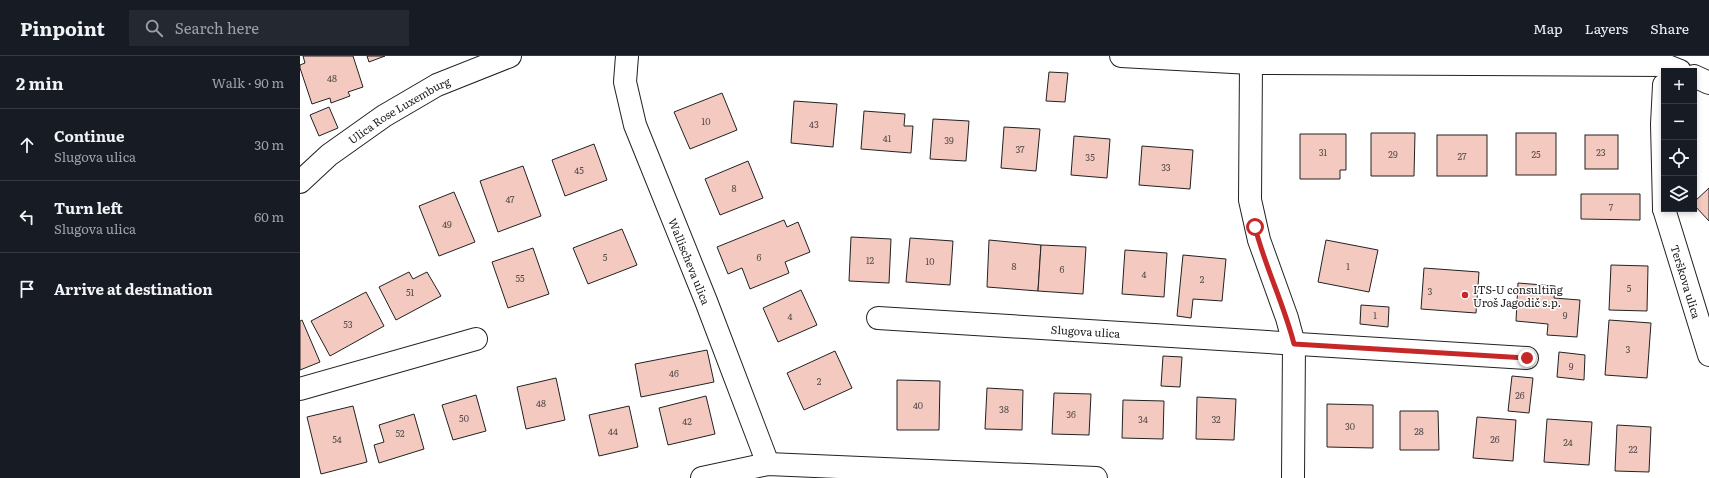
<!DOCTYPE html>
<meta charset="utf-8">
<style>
body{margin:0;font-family:Literata,serif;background:#242831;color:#f1f3f6}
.controls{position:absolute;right:12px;top:12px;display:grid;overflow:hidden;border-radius:0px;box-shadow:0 2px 6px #0003}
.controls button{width:36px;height:36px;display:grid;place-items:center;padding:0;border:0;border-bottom:1px solid #363941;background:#171b24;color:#f1f3f6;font:20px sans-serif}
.stop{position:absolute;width:12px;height:12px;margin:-9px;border:3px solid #c62828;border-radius:50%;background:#fff}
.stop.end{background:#c62828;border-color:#fff;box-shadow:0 1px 4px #0008}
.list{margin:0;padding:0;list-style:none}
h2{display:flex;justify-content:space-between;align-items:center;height:52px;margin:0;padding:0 16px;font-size:17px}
h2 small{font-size:13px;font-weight:400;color:#9ea1a6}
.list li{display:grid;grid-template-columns:26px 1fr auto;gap:12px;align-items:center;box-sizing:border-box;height:72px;padding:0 16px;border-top:1px solid #363941}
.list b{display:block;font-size:15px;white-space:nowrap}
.list p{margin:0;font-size:13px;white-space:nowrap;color:#9ea1a6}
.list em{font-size:13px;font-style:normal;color:#9ea1a6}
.icon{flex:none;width:22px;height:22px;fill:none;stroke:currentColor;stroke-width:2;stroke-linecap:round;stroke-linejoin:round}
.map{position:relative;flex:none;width:1409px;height:422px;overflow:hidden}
header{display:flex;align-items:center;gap:24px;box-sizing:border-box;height:56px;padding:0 20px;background:#171b24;border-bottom:1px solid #363941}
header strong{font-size:19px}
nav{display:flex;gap:22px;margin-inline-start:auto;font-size:14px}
.search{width:280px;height:36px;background:#242831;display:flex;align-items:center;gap:10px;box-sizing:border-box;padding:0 14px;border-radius:0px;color:#9ea1a6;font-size:15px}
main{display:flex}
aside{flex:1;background:#171b24}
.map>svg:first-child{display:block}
</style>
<header>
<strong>Pinpoint</strong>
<div class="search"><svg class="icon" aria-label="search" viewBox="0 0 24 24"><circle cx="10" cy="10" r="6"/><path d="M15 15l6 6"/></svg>Search here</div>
<nav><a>Map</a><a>Layers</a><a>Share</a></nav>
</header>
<main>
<aside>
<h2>2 min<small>Walk · 90 m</small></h2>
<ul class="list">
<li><svg class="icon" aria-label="ahead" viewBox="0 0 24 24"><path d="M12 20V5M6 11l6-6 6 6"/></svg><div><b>Continue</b><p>Slugova ulica</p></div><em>30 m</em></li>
<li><svg class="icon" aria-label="left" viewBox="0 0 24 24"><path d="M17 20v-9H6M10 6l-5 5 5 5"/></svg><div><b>Turn left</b><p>Slugova ulica</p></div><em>60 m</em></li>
<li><svg class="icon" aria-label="arrive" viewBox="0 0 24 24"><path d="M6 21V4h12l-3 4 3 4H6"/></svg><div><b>Arrive at destination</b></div></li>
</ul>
</aside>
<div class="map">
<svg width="1409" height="422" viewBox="0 0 1409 422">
<rect width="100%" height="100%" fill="#fff"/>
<!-- building -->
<g fill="#f3c9c0" stroke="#222">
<path d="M 3,0 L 53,0 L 63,31 L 48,36 L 50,40 L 31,47 L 30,42 L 12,48 L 0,12 L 0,9 L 5,7 Z"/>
<path d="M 67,0 L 85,0 L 69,6 Z"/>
<path d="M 749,16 L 768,17 L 765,46 L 746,45 Z"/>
<path d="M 422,37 L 437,74 L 390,93 L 374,56 Z"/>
<path d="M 494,45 L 537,48 L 533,91 L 491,87 Z"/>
<path d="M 29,51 L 38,72 L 19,80 L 10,59 Z"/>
<path d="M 564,55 L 605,58 L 604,70 L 613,70 L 611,97 L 561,93 Z"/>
<path d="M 633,63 L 669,65 L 666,105 L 630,103 Z"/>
<path d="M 704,71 L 740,73 L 736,115 L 701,112 Z"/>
<path d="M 1071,77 L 1115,77 L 1114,120 L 1071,120 Z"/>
<rect x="1216" y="77" width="40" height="42"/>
<path d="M 1000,78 L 1046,78 L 1046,114 L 1040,114 L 1040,123 L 1000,123 Z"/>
<rect x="1137" y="79" width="50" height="41"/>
<rect x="1285" y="79" width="33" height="34"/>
<path d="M 774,80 L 810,83 L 807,122 L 771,119 Z"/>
<path d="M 294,88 L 307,124 L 265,140 L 252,104 Z"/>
<path d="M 842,90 L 893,94 L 890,133 L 839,129 Z"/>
<path d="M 448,105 L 463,142 L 420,159 L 405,123 Z"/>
<path d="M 223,110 L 241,160 L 198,176 L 180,125 Z"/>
<path d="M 1409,132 L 1409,165 L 1394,149 L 1394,146 Z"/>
<path d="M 154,136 L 175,186 L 139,200 L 119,150 Z"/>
<path d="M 1281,138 L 1340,138 L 1340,164 L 1281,163 Z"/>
<path d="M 484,164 L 487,171 L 498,166 L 510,196 L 485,206 L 489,217 L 450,233 L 442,212 L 428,218 L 417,191 Z"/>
<path d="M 322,173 L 337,209 L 288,228 L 273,192 Z"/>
<path d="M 551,181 L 591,183 L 589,227 L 549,225 Z"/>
<path d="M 610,182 L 653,185 L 650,229 L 606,226 Z"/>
<path d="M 689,184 L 741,189 L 738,235 L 687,231 Z"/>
<path d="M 1026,184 L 1078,194 L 1069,236 L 1018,226 Z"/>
<path d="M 741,189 L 786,191 L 783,238 L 738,235 Z"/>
<path d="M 233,192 L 249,238 L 208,252 L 192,206 Z"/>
<path d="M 825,194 L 867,197 L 864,241 L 822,238 Z"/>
<path d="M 883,199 L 926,203 L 922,245 L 893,243 L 891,262 L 877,260 Z"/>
<path d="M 1311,209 L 1348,210 L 1347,255 L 1309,254 Z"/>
<path d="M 1124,212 L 1179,216 L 1176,257 L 1121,253 Z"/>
<path d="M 109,216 L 113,223 L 127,216 L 141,240 L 96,264 L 79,231 Z"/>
<path d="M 1218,227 L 1255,230 L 1254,242 L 1280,244 L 1277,281 L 1247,279 L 1248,268 L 1216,265 Z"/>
<path d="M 501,234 L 517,269 L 478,286 L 463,252 Z"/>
<path d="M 66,236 L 84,270 L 30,300 L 11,265 Z"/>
<path d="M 1061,249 L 1089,251 L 1088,271 L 1060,268 Z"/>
<path d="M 2,264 L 20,306 L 0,314 L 0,265 Z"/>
<path d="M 1309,264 L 1351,267 L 1347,322 L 1305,319 Z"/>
<path d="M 407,294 L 414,326 L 341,341 L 335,308 Z"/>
<path d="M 535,295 L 552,332 L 504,354 L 487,317 Z"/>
<path d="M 1259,296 L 1285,299 L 1284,324 L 1257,321 Z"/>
<path d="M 863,300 L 882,301 L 880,331 L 861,330 Z"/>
<path d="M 1212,320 L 1233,322 L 1229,357 L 1208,355 Z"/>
<path d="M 256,322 L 265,364 L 226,373 L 217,331 Z"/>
<path d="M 597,324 L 640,325 L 639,374 L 597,374 Z"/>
<path d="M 687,332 L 723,334 L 722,374 L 685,373 Z"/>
<path d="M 754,337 L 791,338 L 789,379 L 752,378 Z"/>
<path d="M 176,339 L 186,375 L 153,384 L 142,349 Z"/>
<path d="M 406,340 L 415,378 L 368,389 L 359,352 Z"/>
<path d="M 897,341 L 936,343 L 934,384 L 896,383 Z"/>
<path d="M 823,344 L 864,345 L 863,383 L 822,382 Z"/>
<path d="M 1027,348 L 1073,349 L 1073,392 L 1027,391 Z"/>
<path d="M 53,350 L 67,406 L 21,418 L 7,361 Z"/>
<path d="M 329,350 L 338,391 L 299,400 L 289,359 Z"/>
<path d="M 1100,355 L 1138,355 L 1139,394 L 1100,394 Z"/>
<path d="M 114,358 L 124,393 L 79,407 L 74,389 L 84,386 L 79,369 Z"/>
<path d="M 1177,361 L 1216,364 L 1213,405 L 1173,402 Z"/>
<path d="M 1247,363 L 1292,366 L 1289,409 L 1244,406 Z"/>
<path d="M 1317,369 L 1351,371 L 1349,416 L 1315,415 Z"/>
</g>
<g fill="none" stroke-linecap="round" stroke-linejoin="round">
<defs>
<g id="street">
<path id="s1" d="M 327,0 L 325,26 L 335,69 L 406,245 L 468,408"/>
<path d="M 821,0 L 951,7 L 1365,9 L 1380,15"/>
<path d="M 951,7 L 950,144 L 959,184 L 987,262 L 994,288 L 993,422"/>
<path d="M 1394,20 L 1409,27"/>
<path d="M 1364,29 L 1362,68 L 1364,153"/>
<path id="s2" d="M 0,126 L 29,99 L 84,60 L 137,29 L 210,0"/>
<path id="s3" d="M 1364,153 L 1409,299"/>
<path id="s4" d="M 578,262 L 1227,302"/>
<path d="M 0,333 L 176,283"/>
<path d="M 402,422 L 468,408 L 796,422"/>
</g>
</defs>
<!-- street casing -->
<use href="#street" stroke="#222" stroke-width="24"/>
<!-- street -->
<use href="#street" stroke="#fff" stroke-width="22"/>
</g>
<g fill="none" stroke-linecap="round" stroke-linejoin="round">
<!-- route -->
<path stroke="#c62828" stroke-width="5" d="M 955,171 C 965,211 984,248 994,288 L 1227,302"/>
</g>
<!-- markers -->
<circle fill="#c62828" stroke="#fff" stroke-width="1.5" cx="1165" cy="239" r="4"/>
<g text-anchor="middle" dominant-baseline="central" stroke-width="3" stroke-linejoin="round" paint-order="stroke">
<!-- number labels -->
<g font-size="9" fill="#564c4a">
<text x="32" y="22">48</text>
<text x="406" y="65">10</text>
<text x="514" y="68">43</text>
<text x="587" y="82">41</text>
<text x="649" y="84">39</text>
<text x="720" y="93">37</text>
<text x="1023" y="96">31</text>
<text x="1301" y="96">23</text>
<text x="1093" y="98">29</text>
<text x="1236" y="98">25</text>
<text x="1162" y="100">27</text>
<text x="790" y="101">35</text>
<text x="866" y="111">33</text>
<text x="279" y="114">45</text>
<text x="434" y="132">8</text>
<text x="210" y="143">47</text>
<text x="1311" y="151">7</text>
<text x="147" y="168">49</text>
<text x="305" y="201">5</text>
<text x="459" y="201">6</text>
<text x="570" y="204">12</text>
<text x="630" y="205">10</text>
<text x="714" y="210">8</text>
<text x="1048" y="210">1</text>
<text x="762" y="213">6</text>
<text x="844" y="218">4</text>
<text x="220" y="222">55</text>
<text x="902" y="223">2</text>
<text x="1329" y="232">5</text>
<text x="1130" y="235">3</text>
<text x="110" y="236">51</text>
<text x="1075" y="259">1</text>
<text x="1265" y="259">9</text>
<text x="490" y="260">4</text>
<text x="48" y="268">53</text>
<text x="1328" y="293">3</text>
<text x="1271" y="310">9</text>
<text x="374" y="317">46</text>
<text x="519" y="325">2</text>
<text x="1220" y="339">26</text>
<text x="241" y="347">48</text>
<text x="618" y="349">40</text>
<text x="704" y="353">38</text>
<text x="771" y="358">36</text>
<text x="164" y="362">50</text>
<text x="843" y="363">34</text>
<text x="916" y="363">32</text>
<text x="387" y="365">42</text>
<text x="1050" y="370">30</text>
<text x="313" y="375">44</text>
<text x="1119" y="375">28</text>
<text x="100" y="377">52</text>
<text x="37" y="383">54</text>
<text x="1195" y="383">26</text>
<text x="1268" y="386">24</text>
<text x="1333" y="393">22</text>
</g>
<!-- street labels -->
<g font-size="11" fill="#222" stroke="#fff">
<text stroke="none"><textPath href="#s2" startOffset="123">Ulica Rose Luxemburg</textPath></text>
<text stroke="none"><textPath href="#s1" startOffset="217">Wallischeva ulica</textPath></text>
<text stroke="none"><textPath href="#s3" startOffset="76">Terškova ulica</textPath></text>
<text stroke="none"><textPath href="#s4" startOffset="208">Slugova ulica</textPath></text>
</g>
<!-- poi labels -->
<g font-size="11" fill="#222" stroke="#fff" text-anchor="start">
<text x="1173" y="233">ITS-U consulting<tspan x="1173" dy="13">Uroš Jagodič s.p.</tspan></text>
</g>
</g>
</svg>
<div class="controls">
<button>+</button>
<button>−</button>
<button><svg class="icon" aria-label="locate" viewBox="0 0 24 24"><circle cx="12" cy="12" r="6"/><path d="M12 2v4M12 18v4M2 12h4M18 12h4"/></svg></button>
<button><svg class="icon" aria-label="layers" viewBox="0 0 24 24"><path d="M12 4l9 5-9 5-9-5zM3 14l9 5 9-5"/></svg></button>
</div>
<div class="stop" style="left:955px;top:171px"></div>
<div class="stop end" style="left:1227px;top:302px"></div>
</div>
</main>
